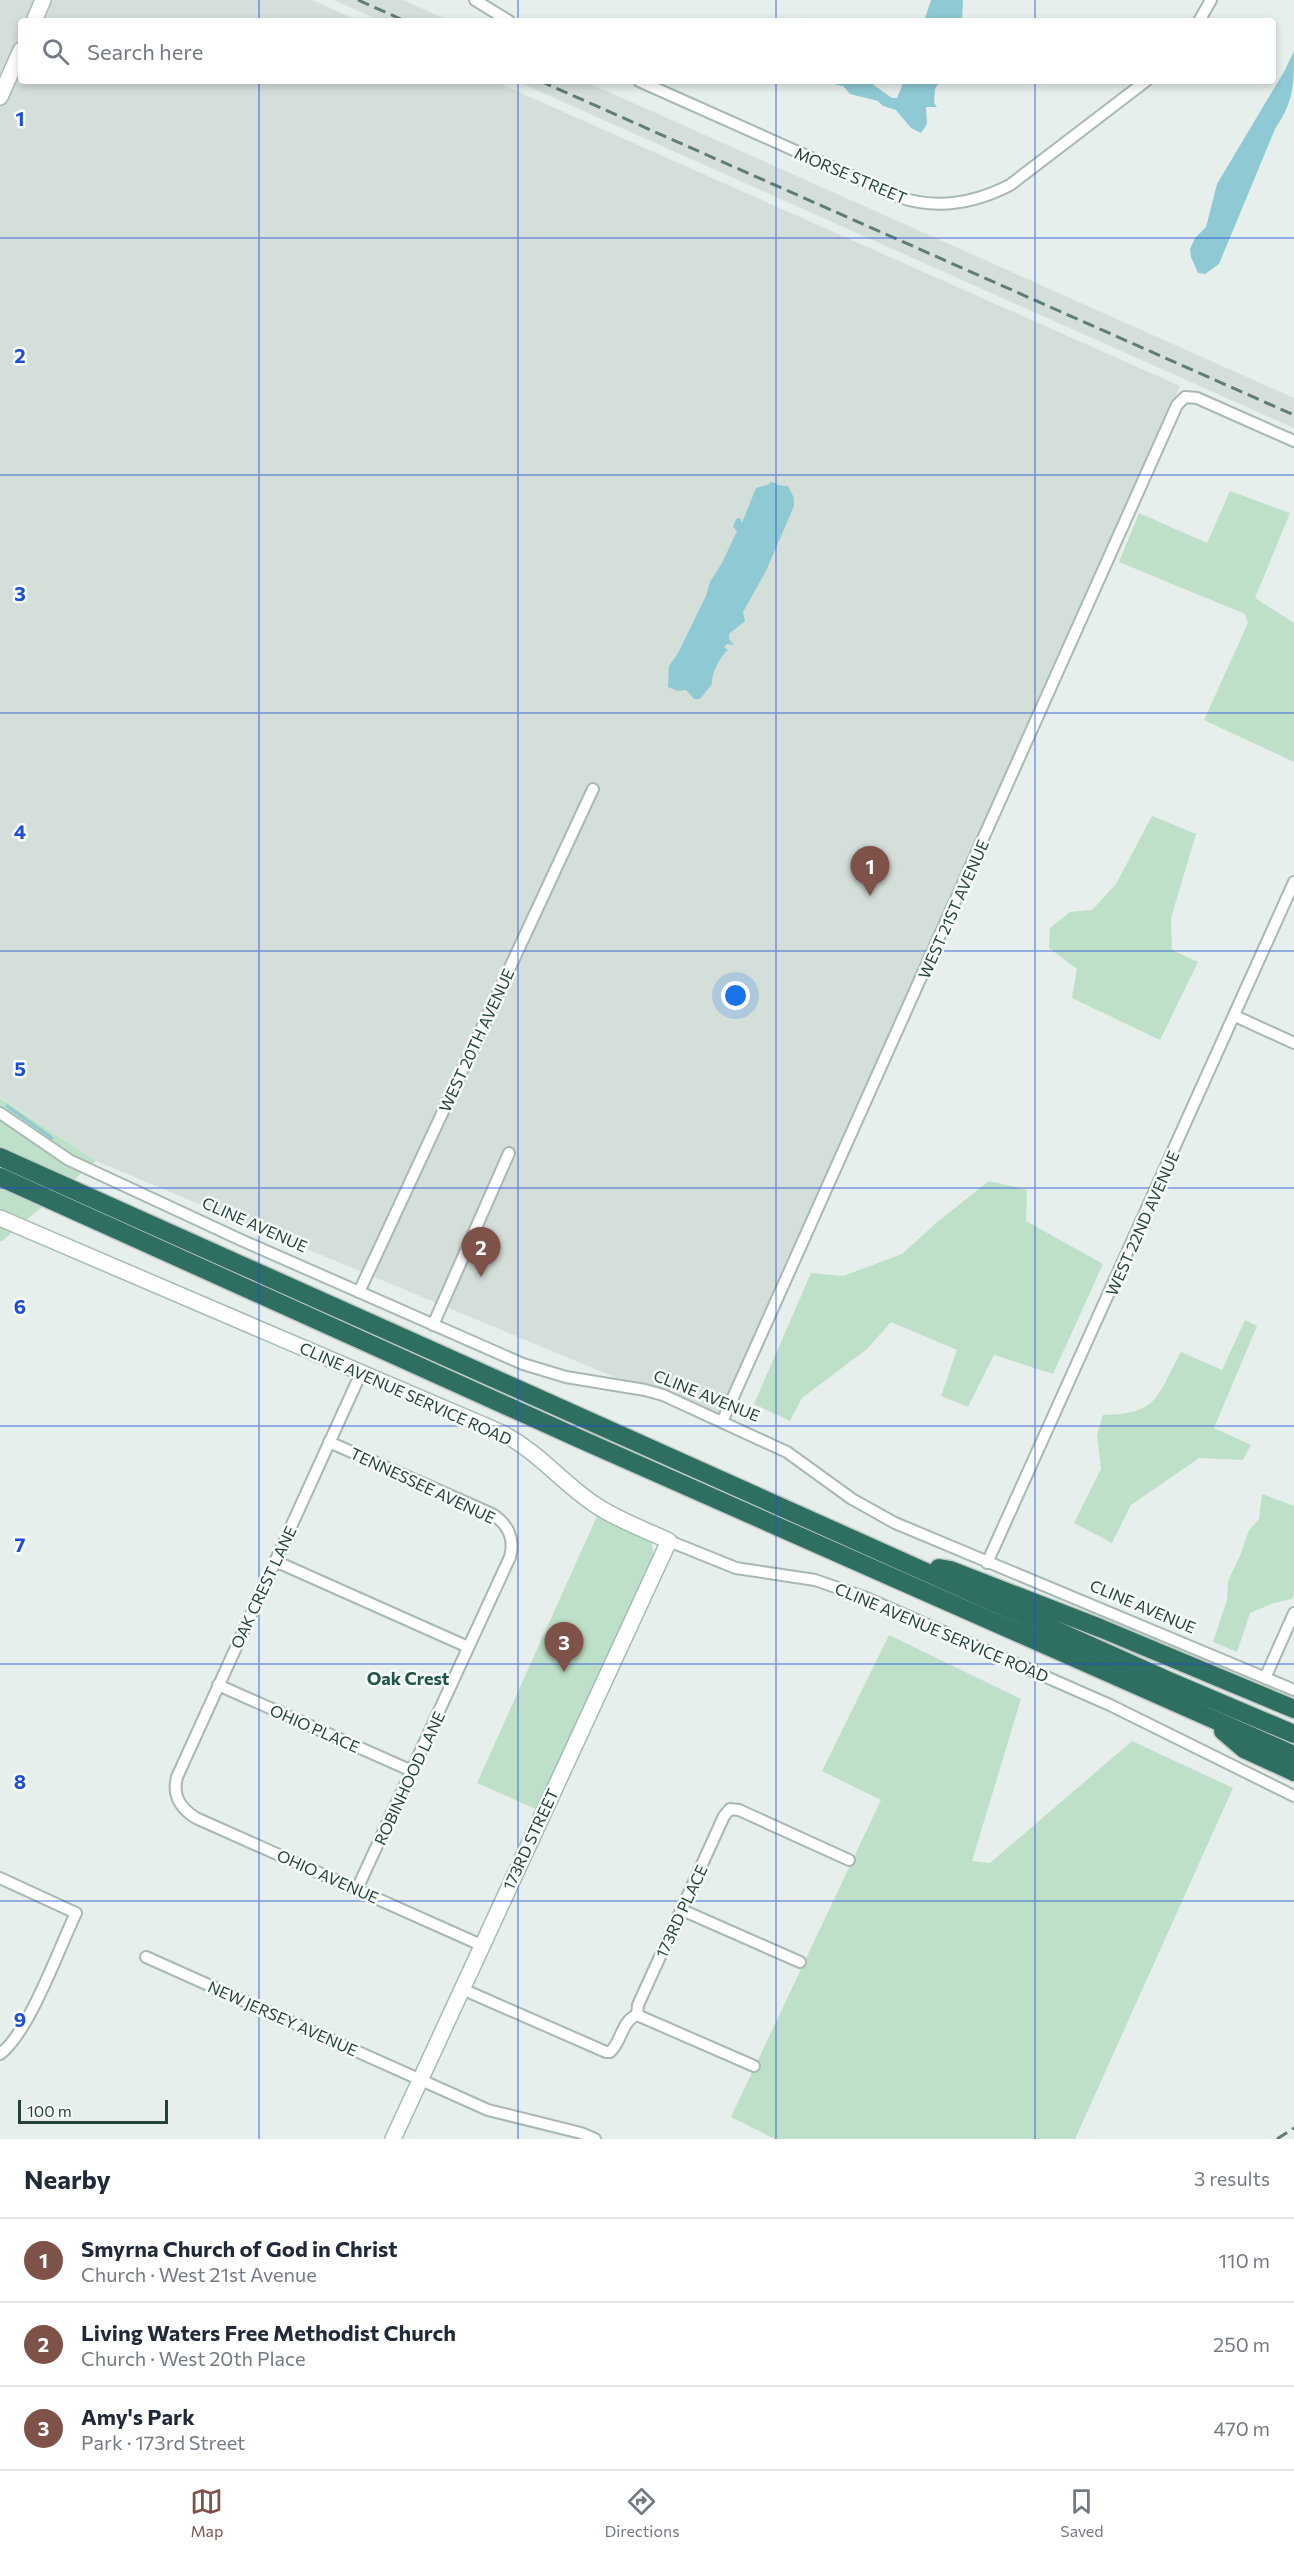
<!DOCTYPE html>
<meta charset="utf-8">
<style>
body{margin:0;font-family:Commissioner,sans-serif;background:#f2f2f3;color:#1f2937}
.scale{position:absolute;left:18px;bottom:15px;width:150px;box-sizing:border-box;padding-left:6px;border:3px solid #24423a;border-top:0;font-size:16px;line-height:21px;white-space:nowrap;color:#24423a;-webkit-text-stroke:4px #f7fbf9;paint-order:stroke}
.you{position:absolute;left:736px;top:996px;width:21px;height:21px;margin:-15px;border:4px solid #fff;border-radius:50%;background:#1a73e8;box-shadow:0 0 0 9px #1a73e833}
.badge{display:grid;place-items:center;width:39px;height:39px;border-radius:50%;background:#7f5249;color:#fff;font-size:20px;font-weight:700}
.pin{position:absolute;translate:-50% -50px;filter:drop-shadow(0 2px 3px #0008)}
.pin::after{content:'';position:absolute;top:32px;width:21px;height:18px;background:inherit;clip-path:polygon(0 0,100% 0,50% 100%)}
.list{margin:0;padding:0;list-style:none}
h2{display:flex;justify-content:space-between;align-items:center;height:78px;margin:0;padding:0 24px;font-size:26px}
h2 small{font-size:20px;font-weight:400;color:#747a83}
.list li{display:grid;grid-template-columns:39px 1fr auto;gap:18px;align-items:center;box-sizing:border-box;height:84px;padding:0 24px;border-top:2px solid #e0e1e3}
.list b{display:block;font-size:22px;white-space:nowrap}
.list p{margin:0;font-size:20px;white-space:nowrap;color:#747a83}
.list em{font-size:20px;font-style:normal;color:#747a83}
.icon{flex:none;width:33px;height:33px;fill:none;stroke:currentColor;stroke-width:2;stroke-linecap:round;stroke-linejoin:round}
.map{position:relative;flex:none;width:1294px;height:2139px;overflow:hidden}
.search{position:absolute;background:#fff;box-shadow:0 3px 9px #0003;left:18px;right:18px;top:18px;height:66px;display:flex;align-items:center;gap:15px;box-sizing:border-box;padding:0 21px;border-radius:6px;color:#747a83;font-size:22px}
.sheet{height:330px;background:#fff}
nav{display:flex;justify-content:space-around;align-items:center;box-sizing:border-box;height:84px;border-top:2px solid #e0e1e3;background:#fff;font-size:16px;color:#747a83}
nav a{display:grid;justify-items:center;gap:3px}
nav .on{color:#7f5249}
.map>svg:first-child{display:block}
</style>
<div class="map">
<svg width="1294" height="2139" viewBox="0 0 1294 2139">
<rect width="100%" height="100%" fill="#e6efeb"/>
<!-- built -->
<g fill="#d4dfda">
<path d="M 0,0 L 312,0 L 359,21 L 21,21 L 21,81 L 494,81 L 1180,386 L 722,1422 L 96,1161 L 0,1097 Z"/>
<path d="M 334,0 L 403,0 L 450,21 L 381,21 Z"/>
<path d="M 516,81 L 584,81 L 1294,398 L 1294,428 Z"/>
</g>
<!-- green -->
<g fill="#bfe0c8">
<path d="M 1230,491 L 1290,513 L 1255,598 L 1294,623 L 1294,762 L 1204,720 L 1248,623 L 1245,614 L 1119,562 L 1139,513 L 1207,543 Z"/>
<path d="M 1152,816 L 1196,834 L 1171,918 L 1172,950 L 1198,962 L 1160,1040 L 1072,998 L 1077,969 L 1049,948 L 1050,928 L 1070,912 L 1092,910 L 1116,884 Z"/>
<path d="M 0,1098 L 96,1161 L 2,1241 L 0,1241 Z"/>
<path d="M 989,1181 L 1027,1190 L 1026,1221 L 1103,1264 L 1053,1374 L 994,1355 L 968,1407 L 941,1396 L 957,1350 L 891,1322 L 867,1349 L 802,1398 L 790,1421 L 754,1404 L 811,1273 L 843,1276 L 902,1254 L 936,1223 Z"/>
<path d="M 1245,1320 L 1257,1326 L 1214,1428 L 1251,1445 L 1243,1460 L 1199,1458 L 1131,1505 L 1112,1543 L 1074,1523 L 1101,1469 L 1097,1435 L 1103,1415 C 1160,1414 1156,1396 1181,1352 L 1222,1370 Z"/>
<path d="M 1262,1494 L 1294,1506 L 1294,1594 L 1292,1599 L 1274,1603 L 1250,1613 L 1237,1652 L 1213,1642 L 1227,1600 L 1228,1581 L 1240,1556 L 1249,1530 L 1259,1519 Z"/>
<path d="M 598,1514 L 651,1541 L 654,1555 L 538,1810 L 477,1783 Z"/>
<path d="M 889,1635 L 1021,1699 L 972,1861 L 990,1863 L 1132,1741 L 1233,1788 L 1075,2139 L 775,2139 L 731,2117 L 881,1800 L 822,1771 Z"/>
</g>
<!-- water -->
<g fill="#8ec9d4">
<path d="M 931,0 L 963,0 L 962,21 L 924,21 Z"/>
<path d="M 1294,51 C 1294,86 1294,101 1275,129 L 1219,264 L 1205,274 L 1198,273 L 1191,257 L 1190,249 L 1195,238 L 1206,227 L 1217,184 L 1285,70 Z"/>
<path d="M 819,81 L 868,81 L 892,98 L 897,98 L 904,81 L 940,81 L 935,89 L 934,103 L 937,107 L 926,107 L 927,124 L 921,133 L 911,128 L 896,110 L 883,106 L 878,101 L 850,94 L 843,86 Z"/>
<path d="M 770,482 L 776,483 L 777,485 L 788,486 L 794,498 L 794,506 L 766,571 L 743,612 L 745,621 L 729,634 L 729,639 L 734,645 L 727,644 L 724,647 L 728,650 C 720,656 711,675 712,684 L 700,699 L 694,699 L 686,690 L 678,691 L 668,687 L 669,666 L 678,653 L 706,596 L 710,582 L 722,563 L 737,531 L 733,527 L 736,519 L 740,518 L 742,523 L 756,488 L 770,484 Z"/>
</g>
<g fill="none" stroke-linecap="round" stroke-linejoin="round">
<!-- stream -->
<path stroke="#8ec9d4" stroke-width="3" d="M 7,1106 L 52,1138"/>
<defs>
<g id="street">
<path d="M 475,0 L 509,21"/>
<path d="M 1199,21 L 1211,0"/>
<path d="M 639,81 L 899,197 C 937,210 975,203 1010,185 L 1146,81"/>
<path d="M 1235,1016 L 1294,1043"/>
<path d="M 0,1113 L 69,1160 L 241,1240 L 523,1364 L 566,1377 L 645,1390 L 663,1395 L 787,1452 L 852,1499 L 895,1523 L 1294,1690"/>
<path d="M 359,1292 L 593,789"/>
<path d="M 433,1325 L 509,1153"/>
<path d="M 361,1373 L 177,1777 C 172,1796 180,1808 196,1818 L 481,1945"/>
<path d="M 722,1422 L 1177,405 L 1185,397 L 1197,398 L 1294,441"/>
<path d="M 329,1442 L 492,1514 C 508,1524 515,1539 510,1557 L 357,1889"/>
<path d="M 669,1541 L 736,1568 L 815,1580 L 864,1597 L 1110,1705 L 1294,1796"/>
<path d="M 275,1561 L 468,1647"/>
<path d="M 987,1563 L 1294,882"/>
<path d="M 1265,1678 L 1294,1613"/>
<path d="M 218,1685 L 412,1771"/>
<path d="M 0,1878 L 76,1913 C 59,1948 29,2033 0,2054"/>
<path d="M 682,1910 L 800,1962"/>
<path d="M 146,1957 L 488,2110 L 581,2133 L 595,2139"/>
<path d="M 462,1989 L 606,2052 L 610,2052 C 622,2042 621,2021 637,2015 L 754,2066"/>
<path d="M 637,2015 L 638,2005 L 724,1816 L 730,1809 L 739,1810 L 849,1860"/>
</g>
<g id="secondary">
<path d="M 34,21 L 43,0"/>
<path d="M 0,97 L 21,50"/>
<path d="M 0,1218 L 502,1433 C 540,1453 560,1481 594,1504 C 617,1520 644,1529 669,1541 L 393,2139"/>
</g>
<g id="highway">
<path d="M 0,1157 L 1169,1681 L 1294,1734"/>
<path d="M 0,1177 L 580,1439 L 1294,1755"/>
<path d="M 939,1568 L 950,1570 L 1100,1628 L 1294,1709"/>
<path d="M 1223,1731 L 1244,1749 L 1294,1772"/>
</g>
</defs>
<!-- street casing -->
<use href="#street" stroke="#a8b8b2" stroke-width="14"/>
<!-- secondary casing -->
<use href="#secondary" stroke="#a4bbb3" stroke-width="18"/>
<!-- highway casing -->
<use href="#highway" stroke="#c2cac8" stroke-width="21"/>
<!-- street -->
<use href="#street" stroke="#fff" stroke-width="10"/>
<!-- secondary -->
<use href="#secondary" stroke="#fff" stroke-width="15"/>
<!-- highway -->
<use href="#highway" stroke="#2f6f62" stroke-width="18"/>
<!-- rail -->
<g stroke="#5f7d75" stroke-width="3" stroke-dasharray="12 6" stroke-linecap="butt">
<path d="M 358,0 L 405,21"/>
<path d="M 540,81 L 1294,415"/>
<path d="M 1277,2139 L 1294,2128"/>
</g>
</g>
<!-- grid -->
<path fill="none" stroke="#1d4ed8" stroke-width="1.5" stroke-opacity="0.55" d="M 259,0 L 259,21M 518,0 L 518,21M 776,0 L 776,21M 1035,0 L 1035,21M 259,81 L 259,2139M 518,81 L 518,2139M 776,81 L 776,2139M 1035,81 L 1035,2139M 0,238 L 1294,238M 0,475 L 1294,475M 0,713 L 1294,713M 0,951 L 1294,951M 0,1188 L 1294,1188M 0,1426 L 1294,1426M 0,1664 L 1294,1664M 0,1901 L 1294,1901"/>
<g text-anchor="middle" dominant-baseline="central" stroke-width="5" stroke-linejoin="round" paint-order="stroke">
<!-- street labels -->
<g font-size="16" fill="#24423a" stroke="#f7fbf9">
<text transform="translate(851 175) rotate(23)">MORSE STREET</text>
<text transform="translate(953 909) rotate(-66)">WEST 21ST AVENUE</text>
<text transform="translate(476 1040) rotate(-65)">WEST 20TH AVENUE</text>
<text transform="translate(1142 1223) rotate(-66)">WEST 22ND AVENUE</text>
<text transform="translate(255 1224) rotate(24)">CLINE AVENUE</text>
<text transform="translate(406 1393) rotate(24)">CLINE AVENUE SERVICE ROAD</text>
<text transform="translate(707 1395) rotate(22)">CLINE AVENUE</text>
<text transform="translate(423 1485) rotate(25)">TENNESSEE AVENUE</text>
<text transform="translate(263 1587) rotate(-65)">OAK CREST LANE</text>
<text transform="translate(1143 1606) rotate(23)">CLINE AVENUE</text>
<text transform="translate(942 1632) rotate(23)">CLINE AVENUE SERVICE ROAD</text>
<text transform="translate(315 1728) rotate(24)">OHIO PLACE</text>
<text transform="translate(409 1778) rotate(-65)">ROBINHOOD LANE</text>
<text transform="translate(530 1839) rotate(-65)">173RD STREET</text>
<text transform="translate(328 1876) rotate(24)">OHIO AVENUE</text>
<text transform="translate(681 1911) rotate(-65)">173RD PLACE</text>
<text transform="translate(283 2018) rotate(24)">NEW JERSEY AVENUE</text>
</g>
<!-- neighbourhood labels -->
<g font-size="18" font-weight="bold" fill="#1f5548" stroke="#f7fbf9">
<text x="408" y="1678">Oak Crest</text>
</g>
</g>
<g font-size="20" text-anchor="middle" font-weight="bold" fill="#1d4ed8" stroke="#f7fbf9" stroke-width="5" stroke-linejoin="round" paint-order="stroke">
<text x="20" y="126">1</text>
<text x="20" y="363">2</text>
<text x="20" y="601">3</text>
<text x="20" y="839">4</text>
<text x="20" y="1076">5</text>
<text x="20" y="1314">6</text>
<text x="20" y="1552">7</text>
<text x="20" y="1789">8</text>
<text x="20" y="2027">9</text>
</g>
</svg>
<div class="scale">100 m</div>
<div class="you"></div>
<div class="pin badge" style="left:870px;top:896px">1</div>
<div class="pin badge" style="left:481px;top:1277px">2</div>
<div class="pin badge" style="left:564px;top:1672px">3</div>
<div class="search"><svg class="icon" aria-label="search" viewBox="0 0 24 24"><circle cx="10" cy="10" r="6"/><path d="M15 15l6 6"/></svg>Search here</div>
</div>
<section class="sheet">
<h2>Nearby<small>3 results</small></h2>
<ul class="list">
<li><span class="badge">1</span><div><b>Smyrna Church of God in Christ</b><p>Church · West 21st Avenue</p></div><em>110 m</em></li>
<li><span class="badge">2</span><div><b>Living Waters Free Methodist Church</b><p>Church · West 20th Place</p></div><em>250 m</em></li>
<li><span class="badge">3</span><div><b>Amy's Park</b><p>Park · 173rd Street</p></div><em>470 m</em></li>
</ul>
</section>
<nav>
<a class="on"><svg class="icon" aria-label="map" viewBox="0 0 24 24"><path d="M3 6l6-2 6 2 6-2v14l-6 2-6-2-6 2zM9 4v14M15 6v14"/></svg>Map</a>
<a><svg class="icon" aria-label="directions" viewBox="0 0 24 24"><path d="M12 3l9 9-9 9-9-9zM9 14v-3h6M13 9l2 2-2 2"/></svg>Directions</a>
<a><svg class="icon" aria-label="saved" viewBox="0 0 24 24"><path d="M7 4h10v16l-5-4-5 4z"/></svg>Saved</a>
</nav>
